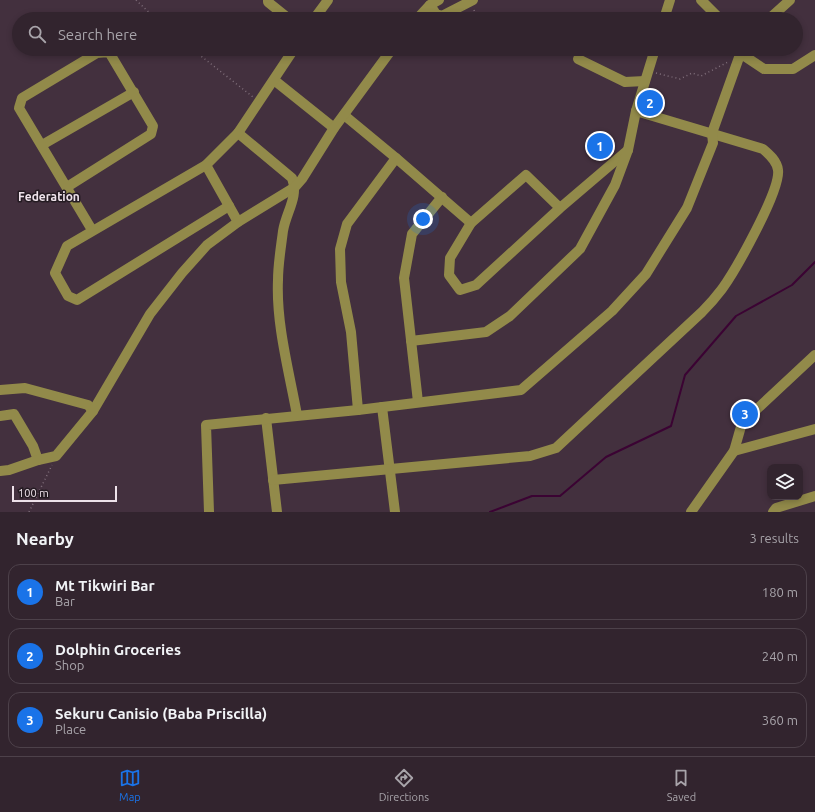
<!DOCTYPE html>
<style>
body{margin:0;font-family:Ubuntu,sans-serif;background:#3d303a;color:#f1f3f6}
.controls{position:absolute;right:12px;bottom:12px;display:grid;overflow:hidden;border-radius:8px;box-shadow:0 2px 6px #0003}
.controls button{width:36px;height:36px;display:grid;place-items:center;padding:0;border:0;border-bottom:1px solid #4d414a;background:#32242e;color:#f1f3f6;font:20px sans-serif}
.scale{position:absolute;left:12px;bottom:10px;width:105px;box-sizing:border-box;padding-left:4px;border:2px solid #eee2ea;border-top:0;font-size:11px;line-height:14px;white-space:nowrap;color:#eee2ea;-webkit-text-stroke:3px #241b22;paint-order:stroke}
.you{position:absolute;left:423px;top:219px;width:14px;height:14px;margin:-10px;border:3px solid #fff;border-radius:50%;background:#1a73e8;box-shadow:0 0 0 6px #1a73e833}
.badge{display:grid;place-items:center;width:26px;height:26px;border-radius:50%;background:#1a73e8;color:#fff;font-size:13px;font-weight:700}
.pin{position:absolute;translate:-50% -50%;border:2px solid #fff;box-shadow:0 1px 4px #0006}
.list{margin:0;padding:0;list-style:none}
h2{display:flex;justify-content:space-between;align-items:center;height:52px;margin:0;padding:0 16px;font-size:17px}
h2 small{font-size:13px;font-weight:400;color:#a8a4aa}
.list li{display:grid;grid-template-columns:26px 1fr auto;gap:12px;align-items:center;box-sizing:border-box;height:56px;margin:0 8px 8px;padding:0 8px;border:1px solid #4d414a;border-radius:12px}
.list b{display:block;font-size:15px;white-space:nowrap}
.list p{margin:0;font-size:13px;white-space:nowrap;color:#a8a4aa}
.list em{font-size:13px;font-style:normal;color:#a8a4aa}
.icon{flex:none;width:22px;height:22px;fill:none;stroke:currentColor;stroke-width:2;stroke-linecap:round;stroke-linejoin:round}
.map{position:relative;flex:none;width:815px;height:512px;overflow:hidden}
.search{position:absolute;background:#32242e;box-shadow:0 2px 6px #0003;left:12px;right:12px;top:12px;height:44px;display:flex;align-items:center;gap:10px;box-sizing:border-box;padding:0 14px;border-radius:22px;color:#a8a4aa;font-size:15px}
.sheet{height:244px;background:#32242e}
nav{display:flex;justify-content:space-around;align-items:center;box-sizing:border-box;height:56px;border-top:1px solid #4d414a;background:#32242e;font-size:11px;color:#a8a4aa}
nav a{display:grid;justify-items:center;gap:2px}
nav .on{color:#1a73e8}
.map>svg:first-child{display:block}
</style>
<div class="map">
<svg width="815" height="512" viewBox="0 0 815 512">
<rect width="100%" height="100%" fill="#43303e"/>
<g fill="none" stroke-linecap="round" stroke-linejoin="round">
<!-- stream -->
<path stroke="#3b0333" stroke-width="2" d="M 490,512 L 532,496 L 560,496 L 606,457 L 671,426 L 685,375 L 736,316 L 792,285 L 815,262"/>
<!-- path -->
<g stroke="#806f7b" stroke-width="1.5" stroke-dasharray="1 3" stroke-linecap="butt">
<path d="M 136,0 L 156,19"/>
<path d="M 474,10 L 477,19"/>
<path d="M 192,49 L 253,97"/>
<path d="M 554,49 L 563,50 L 571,55"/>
<path d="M 656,73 L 680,79 L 692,73 L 701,76 L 728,62"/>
<path d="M 29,512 L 52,465"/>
</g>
<!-- minor -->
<g stroke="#928a4a" stroke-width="10">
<path d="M 268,0 L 268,2 L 289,19"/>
<path d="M 701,0 L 720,19"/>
<path d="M 430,5 L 436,14 L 442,16 L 473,0"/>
<path d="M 314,19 L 328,0"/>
<path d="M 417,19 L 430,5 L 439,0"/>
<path d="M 664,19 L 670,0"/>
<path d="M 769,19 L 790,0"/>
<path d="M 740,53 L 764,69 L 793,69 L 815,55"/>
<path d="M 578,59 L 625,82 L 645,81"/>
<path d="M 274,80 L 334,128"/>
<path d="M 344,115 L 396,158 L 471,223"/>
<path d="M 238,133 L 292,178 C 299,197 286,212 283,231 C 281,247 278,264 278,280 C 276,324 289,371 297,415"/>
<path d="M 42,145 L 134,92"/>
<path d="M 206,165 L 238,222"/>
<path d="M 67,187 L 151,134 L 153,126 L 109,52 L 97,53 L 22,98 L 19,108 L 92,230"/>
<path d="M 229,206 L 77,300 L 68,296 L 55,273 L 67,246 L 206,165 L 238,133 L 294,49"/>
<path d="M 560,208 L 476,285 L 460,290 L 449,275 L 450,258 L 471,223 L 526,175 L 560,208 L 628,150"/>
<path d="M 411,341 L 486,332 L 510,316 L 580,249 L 615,185 L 628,150 L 636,111"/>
<path d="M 0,390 L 25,388 L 88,405 L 93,411"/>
<path d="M 418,402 L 404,278 L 412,234 L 442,197"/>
<path d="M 382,407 L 395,512"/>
<path d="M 358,410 L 351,332 L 341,282 L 340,249 L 347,224 L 396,158"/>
<path d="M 0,416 L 14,414 L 33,446 L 38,460"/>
<path d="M 266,418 L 277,512"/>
<path d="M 734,451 L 815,429"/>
<path d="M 0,471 L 9,470 L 38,460 L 56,456 L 93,411 L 150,314 L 182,273 L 207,245 L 238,222 L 295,187 L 302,179 L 334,128 L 392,49"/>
<path d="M 273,480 L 530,456 L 556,448 L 702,312 C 709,305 716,297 722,289 C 735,271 781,190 778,170 C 777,161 769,154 763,149 L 636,111 L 655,49"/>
<path d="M 209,512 L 206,425 L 358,410 L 521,390 L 612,311 L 646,274 L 687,208 L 713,143 L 712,133 L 742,49"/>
<path d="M 691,512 L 734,451 L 742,423 L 815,355"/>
<path d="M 773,512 L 776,508 L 815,496"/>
</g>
</g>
<g text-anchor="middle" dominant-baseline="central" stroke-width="3" stroke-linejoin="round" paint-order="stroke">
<!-- neighbourhood labels -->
<g font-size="12" font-weight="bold" fill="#eee2ea" stroke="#241b22">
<text x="49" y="196">Federation</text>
</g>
</g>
</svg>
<div class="controls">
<button><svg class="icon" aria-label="layers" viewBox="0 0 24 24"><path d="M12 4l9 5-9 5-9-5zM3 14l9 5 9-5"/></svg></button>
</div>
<div class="scale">100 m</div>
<div class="you"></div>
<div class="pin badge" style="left:600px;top:146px">1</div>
<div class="pin badge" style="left:650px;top:103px">2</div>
<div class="pin badge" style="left:745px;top:414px">3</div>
<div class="search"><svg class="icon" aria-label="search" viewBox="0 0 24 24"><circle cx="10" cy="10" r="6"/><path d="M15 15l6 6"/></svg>Search here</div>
</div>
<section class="sheet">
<h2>Nearby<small>3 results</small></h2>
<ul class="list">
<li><span class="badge">1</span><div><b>Mt Tikwiri Bar</b><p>Bar</p></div><em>180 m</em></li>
<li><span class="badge">2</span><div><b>Dolphin Groceries</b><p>Shop</p></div><em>240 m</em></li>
<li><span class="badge">3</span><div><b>Sekuru Canisio (Baba Priscilla)</b><p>Place</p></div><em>360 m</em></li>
</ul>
</section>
<nav>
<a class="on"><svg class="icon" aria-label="map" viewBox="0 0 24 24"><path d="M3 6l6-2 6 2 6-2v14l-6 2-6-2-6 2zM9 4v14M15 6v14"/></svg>Map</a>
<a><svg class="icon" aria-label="directions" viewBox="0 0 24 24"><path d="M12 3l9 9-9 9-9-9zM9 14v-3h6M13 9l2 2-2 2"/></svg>Directions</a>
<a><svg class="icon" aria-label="saved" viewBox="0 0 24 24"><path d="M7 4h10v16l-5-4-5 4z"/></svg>Saved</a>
</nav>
